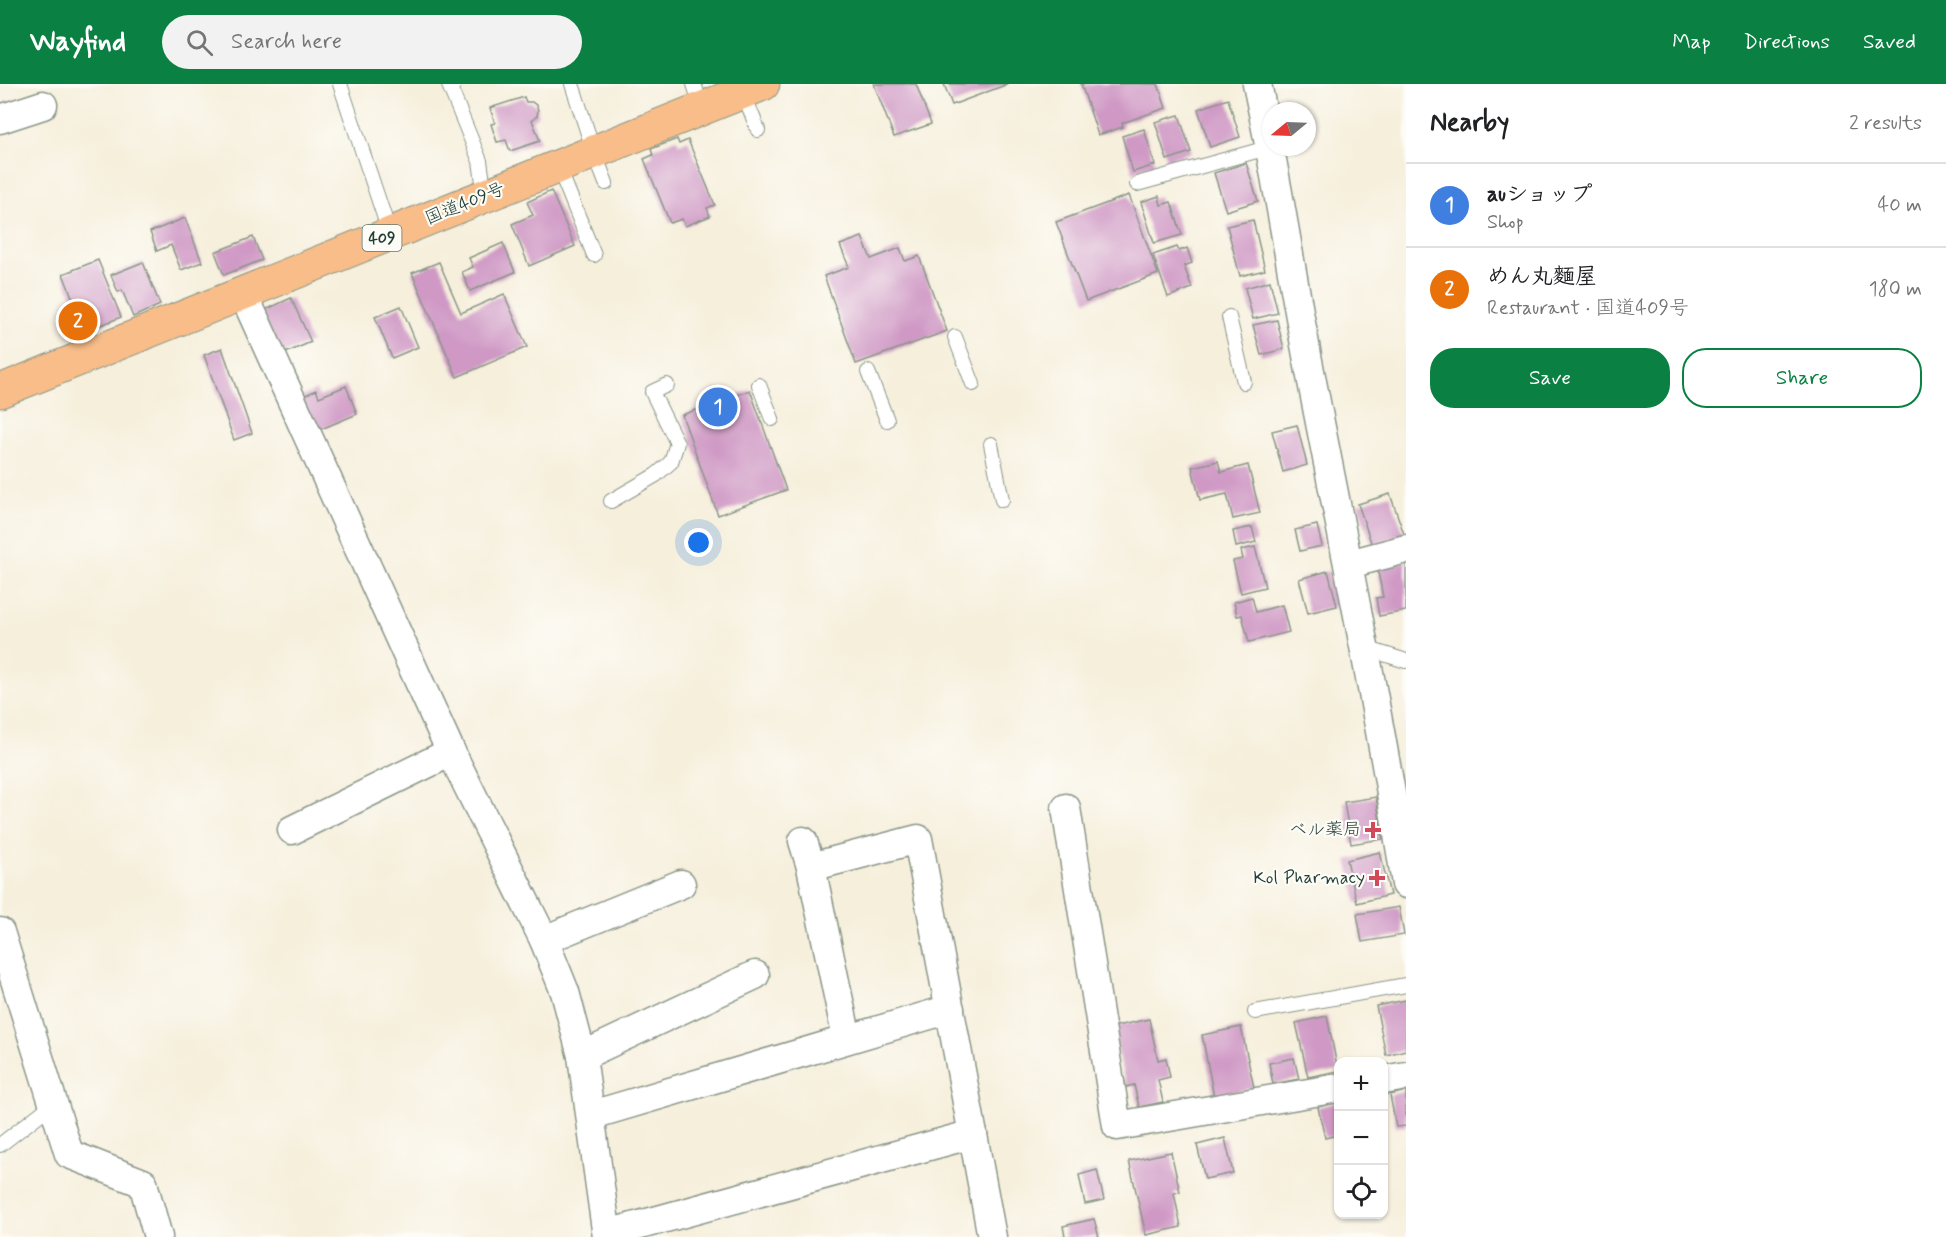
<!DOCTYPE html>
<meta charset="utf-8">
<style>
body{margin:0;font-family:Mynerve,"Klee One",sans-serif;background:#f2f2f2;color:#202124}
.controls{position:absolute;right:18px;bottom:18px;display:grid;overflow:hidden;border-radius:12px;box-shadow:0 2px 4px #0004}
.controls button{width:54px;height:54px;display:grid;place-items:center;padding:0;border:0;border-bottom:2px solid #e0e0e0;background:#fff;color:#202124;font:30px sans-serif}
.compass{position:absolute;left:1262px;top:18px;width:54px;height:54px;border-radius:50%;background:#fff;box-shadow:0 2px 4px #0004;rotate:251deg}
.you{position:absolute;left:699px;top:459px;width:21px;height:21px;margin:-15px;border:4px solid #fff;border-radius:50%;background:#1a73e8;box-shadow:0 0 0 9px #1a73e833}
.badge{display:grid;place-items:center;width:39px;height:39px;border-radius:50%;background:#0b8043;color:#fff;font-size:20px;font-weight:700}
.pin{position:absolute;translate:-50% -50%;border:3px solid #fff;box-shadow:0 2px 6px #0006}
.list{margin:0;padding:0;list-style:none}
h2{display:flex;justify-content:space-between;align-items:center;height:78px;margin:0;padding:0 24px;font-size:26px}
h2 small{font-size:20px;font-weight:400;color:#757577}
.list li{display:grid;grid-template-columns:39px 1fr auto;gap:18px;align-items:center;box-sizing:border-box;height:84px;padding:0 24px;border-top:2px solid #e0e0e0}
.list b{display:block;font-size:22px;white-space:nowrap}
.list p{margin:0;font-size:20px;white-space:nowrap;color:#757577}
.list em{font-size:20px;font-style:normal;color:#757577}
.actions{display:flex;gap:12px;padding:18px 24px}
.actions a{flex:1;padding:14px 0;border:2px solid #0b8043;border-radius:24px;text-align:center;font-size:21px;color:#0b8043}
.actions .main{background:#0b8043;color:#fff}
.icon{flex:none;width:33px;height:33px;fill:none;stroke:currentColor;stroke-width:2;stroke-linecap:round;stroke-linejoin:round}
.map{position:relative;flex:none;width:1406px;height:1153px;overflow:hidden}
header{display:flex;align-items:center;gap:36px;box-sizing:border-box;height:84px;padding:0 30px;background:#0b8043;color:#fff}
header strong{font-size:28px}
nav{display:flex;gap:33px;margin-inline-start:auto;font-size:21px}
.search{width:420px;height:54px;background:#f2f2f2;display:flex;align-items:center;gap:15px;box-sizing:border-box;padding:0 21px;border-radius:33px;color:#757577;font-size:22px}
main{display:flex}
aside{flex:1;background:#fff}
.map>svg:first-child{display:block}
</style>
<header>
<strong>Wayfind</strong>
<div class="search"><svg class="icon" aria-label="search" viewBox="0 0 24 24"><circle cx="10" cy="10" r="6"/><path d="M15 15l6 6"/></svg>Search here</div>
<nav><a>Map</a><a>Directions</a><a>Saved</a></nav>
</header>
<main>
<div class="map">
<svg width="1406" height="1153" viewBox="0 0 1406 1153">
<rect width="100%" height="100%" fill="#fdfcf7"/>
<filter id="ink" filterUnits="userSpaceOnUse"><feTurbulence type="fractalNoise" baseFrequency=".0167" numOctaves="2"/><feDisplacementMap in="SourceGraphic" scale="12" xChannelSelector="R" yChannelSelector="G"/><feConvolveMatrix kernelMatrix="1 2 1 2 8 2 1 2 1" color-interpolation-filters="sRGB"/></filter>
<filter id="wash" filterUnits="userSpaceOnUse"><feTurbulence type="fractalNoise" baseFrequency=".008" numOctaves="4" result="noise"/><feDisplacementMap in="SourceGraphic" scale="24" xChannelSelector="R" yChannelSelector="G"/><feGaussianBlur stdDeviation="1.35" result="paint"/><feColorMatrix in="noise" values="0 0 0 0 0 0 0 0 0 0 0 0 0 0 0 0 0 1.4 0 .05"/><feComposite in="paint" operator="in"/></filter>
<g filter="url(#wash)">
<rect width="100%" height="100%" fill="#f6efdc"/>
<g id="blocks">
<!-- building -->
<g fill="#cf98c5">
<path d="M 874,0 L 916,0 L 931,40 L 894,53 Z"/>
<path d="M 944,0 L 1008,0 L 952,21 Z"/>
<path d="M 1081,0 L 1158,0 L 1166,24 L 1122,39 L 1123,43 L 1098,51 Z"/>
<path d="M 524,13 L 526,18 L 532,18 L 537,22 L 538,27 L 537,32 L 532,36 L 540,57 L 510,67 L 506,56 L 497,58 L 491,40 L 495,39 L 490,24 Z"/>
<path d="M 1228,15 L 1240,53 L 1210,63 L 1198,25 Z"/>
<path d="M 1179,31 L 1191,68 L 1167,76 L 1155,38 Z"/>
<path d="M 1144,45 L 1155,81 L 1133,88 L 1122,52 Z"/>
<path d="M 677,55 L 679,60 L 688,56 L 715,121 L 707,124 L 710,132 L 685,142 L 682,135 L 670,139 L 644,75 L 653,71 L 651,65 Z"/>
<path d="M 1246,79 L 1258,117 L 1226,127 L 1214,89 Z"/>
<path d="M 551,107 L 575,162 L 529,182 L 512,140 L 533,131 L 527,118 Z"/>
<path d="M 1129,111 L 1158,190 L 1086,217 L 1056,138 Z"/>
<path d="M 1159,112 L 1161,121 L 1171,118 L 1182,151 L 1154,159 L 1141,118 Z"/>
<path d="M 185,134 L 202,178 L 181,186 L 171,161 L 157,167 L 150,148 Z"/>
<path d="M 1253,136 L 1265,186 L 1240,192 L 1227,142 Z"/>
<path d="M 253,153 L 262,176 L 224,191 L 215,168 Z"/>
<path d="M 862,153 L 871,175 L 900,164 L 905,177 L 919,172 L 947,247 L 856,280 L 824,192 L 849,183 L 840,161 Z"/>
<path d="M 503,159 L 515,188 L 470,207 L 462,188 L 473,183 L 469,174 Z"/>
<path d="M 1177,163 L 1179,167 L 1187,164 L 1192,179 L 1184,182 L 1192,204 L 1168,213 L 1153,171 Z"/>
<path d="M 98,176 L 121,233 L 76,251 L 67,227 L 76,223 L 63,190 Z"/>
<path d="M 143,178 L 160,221 L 133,233 L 122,206 L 118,208 L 111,191 Z"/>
<path d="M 439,178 L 461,229 L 504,210 L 527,263 L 457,293 L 412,189 Z"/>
<path d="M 1270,197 L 1278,229 L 1253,235 L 1245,204 Z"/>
<path d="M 291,214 L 311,258 L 281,271 L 261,228 Z"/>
<path d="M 401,222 L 418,263 L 392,274 L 375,233 Z"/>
<path d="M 1277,236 L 1284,265 L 1261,271 L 1253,241 Z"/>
<path d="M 222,264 L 252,349 L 234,356 L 204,271 Z"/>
<path d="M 346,302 L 357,330 L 314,348 L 299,314 L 316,306 L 319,313 Z"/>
<path d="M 717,305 L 732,313 L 750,306 L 786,406 L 718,431 L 682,331 L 701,324 L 707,310 Z"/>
<path d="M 1297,341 L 1307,381 L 1283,388 L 1272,347 Z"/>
<path d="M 1218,377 L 1221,388 L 1248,381 L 1260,429 L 1233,435 L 1227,410 L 1200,416 L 1192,383 Z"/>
<path d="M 1390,410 L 1404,450 L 1372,461 L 1358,420 Z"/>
<path d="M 1317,441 L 1322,462 L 1300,467 L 1295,446 Z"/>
<path d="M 1252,443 L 1256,458 L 1236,463 L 1233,447 Z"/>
<path d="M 1255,463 L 1265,503 L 1241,509 L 1233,477 L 1243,475 L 1241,466 Z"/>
<path d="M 1406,477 L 1406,527 L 1379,532 L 1376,514 L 1383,513 L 1377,483 Z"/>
<path d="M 1328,487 L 1337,522 L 1308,529 L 1299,495 Z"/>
<path d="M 1252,513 L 1256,528 L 1282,521 L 1289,548 L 1249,558 L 1242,531 L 1237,532 L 1234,518 Z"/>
<path d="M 1376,713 L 1383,755 L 1351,760 L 1344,718 Z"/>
<path d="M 1380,768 L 1390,811 L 1357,819 L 1347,776 Z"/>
<path d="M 1399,823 L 1404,851 L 1362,858 L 1357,830 Z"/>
<path d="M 1406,916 L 1406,966 L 1386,971 L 1376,922 Z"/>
<path d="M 1327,932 L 1338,987 L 1308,993 L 1296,939 Z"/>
<path d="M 1149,935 L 1158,976 L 1166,974 L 1170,993 L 1158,996 L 1163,1018 L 1139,1023 L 1134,1001 L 1126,1003 L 1112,943 Z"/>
<path d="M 1241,943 L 1254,1004 L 1214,1013 L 1202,951 Z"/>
<path d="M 1294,974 L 1299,995 L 1273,1000 L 1269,979 Z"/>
<path d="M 1406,1007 L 1406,1042 L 1396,1043 L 1390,1011 Z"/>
<path d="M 1338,1018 L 1338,1051 L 1325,1054 L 1318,1023 Z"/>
<path d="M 1225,1054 L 1233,1089 L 1205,1095 L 1197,1061 Z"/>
<path d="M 1171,1068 L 1180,1108 L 1174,1109 L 1181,1143 L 1146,1151 L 1129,1077 Z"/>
<path d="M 1097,1086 L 1104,1116 L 1085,1120 L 1079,1091 Z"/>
<path d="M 1094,1135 L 1099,1153 L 1065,1153 L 1063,1142 Z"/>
</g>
</g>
</g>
<g filter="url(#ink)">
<use href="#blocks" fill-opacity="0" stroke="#8a9688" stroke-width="1.5"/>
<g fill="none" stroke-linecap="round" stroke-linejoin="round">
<defs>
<g id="service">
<path d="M 340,0 L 390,150"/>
<path d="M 454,0 L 449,1 L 480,77 L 485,112"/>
<path d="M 572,0 L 594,68 L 606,99"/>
<path d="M 694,0 L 702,25"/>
<path d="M 743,8 L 758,46"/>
<path d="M 558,82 L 594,171"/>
<path d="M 1137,100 L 1271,63"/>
<path d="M 1229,233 L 1244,298"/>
<path d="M 955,253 L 973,300"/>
<path d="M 868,288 L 887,336"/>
<path d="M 759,301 L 772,335"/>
<path d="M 991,360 L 1002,416"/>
<path d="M 611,417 L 656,391 L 671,378 L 677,359 L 652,308 L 667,301"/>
<path d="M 1365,564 L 1406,577"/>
<path d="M 1255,928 L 1406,901"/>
<path d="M 0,1061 L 54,1019"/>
</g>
<g id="minor">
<path d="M 1257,0 C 1277,93 1291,188 1309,282 C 1342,454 1379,626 1406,800"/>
<path d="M 0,35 L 43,21"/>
<path d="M 243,209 L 451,668 L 544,856 L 565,908 L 582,972 L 607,1153"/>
<path d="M 1349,480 L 1406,465"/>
<path d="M 1066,724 L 1117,1042 L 1338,1004"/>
<path d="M 292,746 L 451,668"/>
<path d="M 803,757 L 811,783 L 847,955"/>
<path d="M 811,783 L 918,755 L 992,1153"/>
<path d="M 0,848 L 69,1070 L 143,1099 L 158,1153"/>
<path d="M 544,856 L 681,800"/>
<path d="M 582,972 L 755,891"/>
<path d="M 1384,996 L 1406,992"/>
<path d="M 592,1031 L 950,925"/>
<path d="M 607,1150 L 973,1050"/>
</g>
<path id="trunk" d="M 0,307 L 763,0"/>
</defs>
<!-- service casing -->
<use href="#service" stroke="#8a9688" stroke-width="16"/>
<!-- minor casing -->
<use href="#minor" stroke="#8a9688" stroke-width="31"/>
<!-- trunk casing -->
<use href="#trunk" stroke="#8a9688" stroke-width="35"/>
<!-- service -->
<use href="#service" stroke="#fff" stroke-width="14"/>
<!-- minor -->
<use href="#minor" stroke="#fff" stroke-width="28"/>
<!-- trunk -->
<use href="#trunk" stroke="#f8bd88" stroke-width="33"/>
</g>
</g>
<!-- markers -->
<g fill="#d1495b" stroke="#fdfcf7" stroke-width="2">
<path d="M1370 737h6v6h6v6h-6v6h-6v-6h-6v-6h6z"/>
<path d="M1374 785h6v6h6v6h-6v6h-6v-6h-6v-6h6z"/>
</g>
<g text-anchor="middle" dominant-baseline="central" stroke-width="4.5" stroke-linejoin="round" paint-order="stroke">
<!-- shield labels -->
<rect fill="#fdfcf7" stroke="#62766e" stroke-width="1.5" x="362.5" y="141" width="39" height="26" rx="4.5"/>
<g font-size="16" font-weight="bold" fill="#1f3d34">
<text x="382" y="154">409</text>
</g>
<!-- street labels -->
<g font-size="18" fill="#1f3d34" stroke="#fdfcf7">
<text transform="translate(465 120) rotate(-22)">国道409号</text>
</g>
<!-- poi labels -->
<g font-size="18" fill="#1f3d34" stroke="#fdfcf7" text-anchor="end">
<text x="1361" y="746">ベル薬局</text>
<text x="1365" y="794">Kol Pharmacy</text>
</g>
</g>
</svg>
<div class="controls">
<button>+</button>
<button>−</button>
<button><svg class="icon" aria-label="locate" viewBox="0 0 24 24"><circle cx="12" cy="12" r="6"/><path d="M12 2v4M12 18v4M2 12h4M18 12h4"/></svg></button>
</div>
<svg class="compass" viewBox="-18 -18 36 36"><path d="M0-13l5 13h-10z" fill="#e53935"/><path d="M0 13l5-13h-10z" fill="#757577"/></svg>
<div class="you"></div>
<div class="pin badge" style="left:718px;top:323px;background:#3f7fe0">1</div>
<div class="pin badge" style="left:78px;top:237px;background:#e8710a">2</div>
</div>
<aside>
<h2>Nearby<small>2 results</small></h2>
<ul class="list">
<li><span class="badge" style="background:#3f7fe0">1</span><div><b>auショップ</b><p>Shop</p></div><em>40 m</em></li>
<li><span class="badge" style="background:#e8710a">2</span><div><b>めん丸麵屋</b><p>Restaurant · 国道409号</p></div><em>180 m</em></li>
</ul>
<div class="actions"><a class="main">Save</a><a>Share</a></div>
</aside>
</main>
